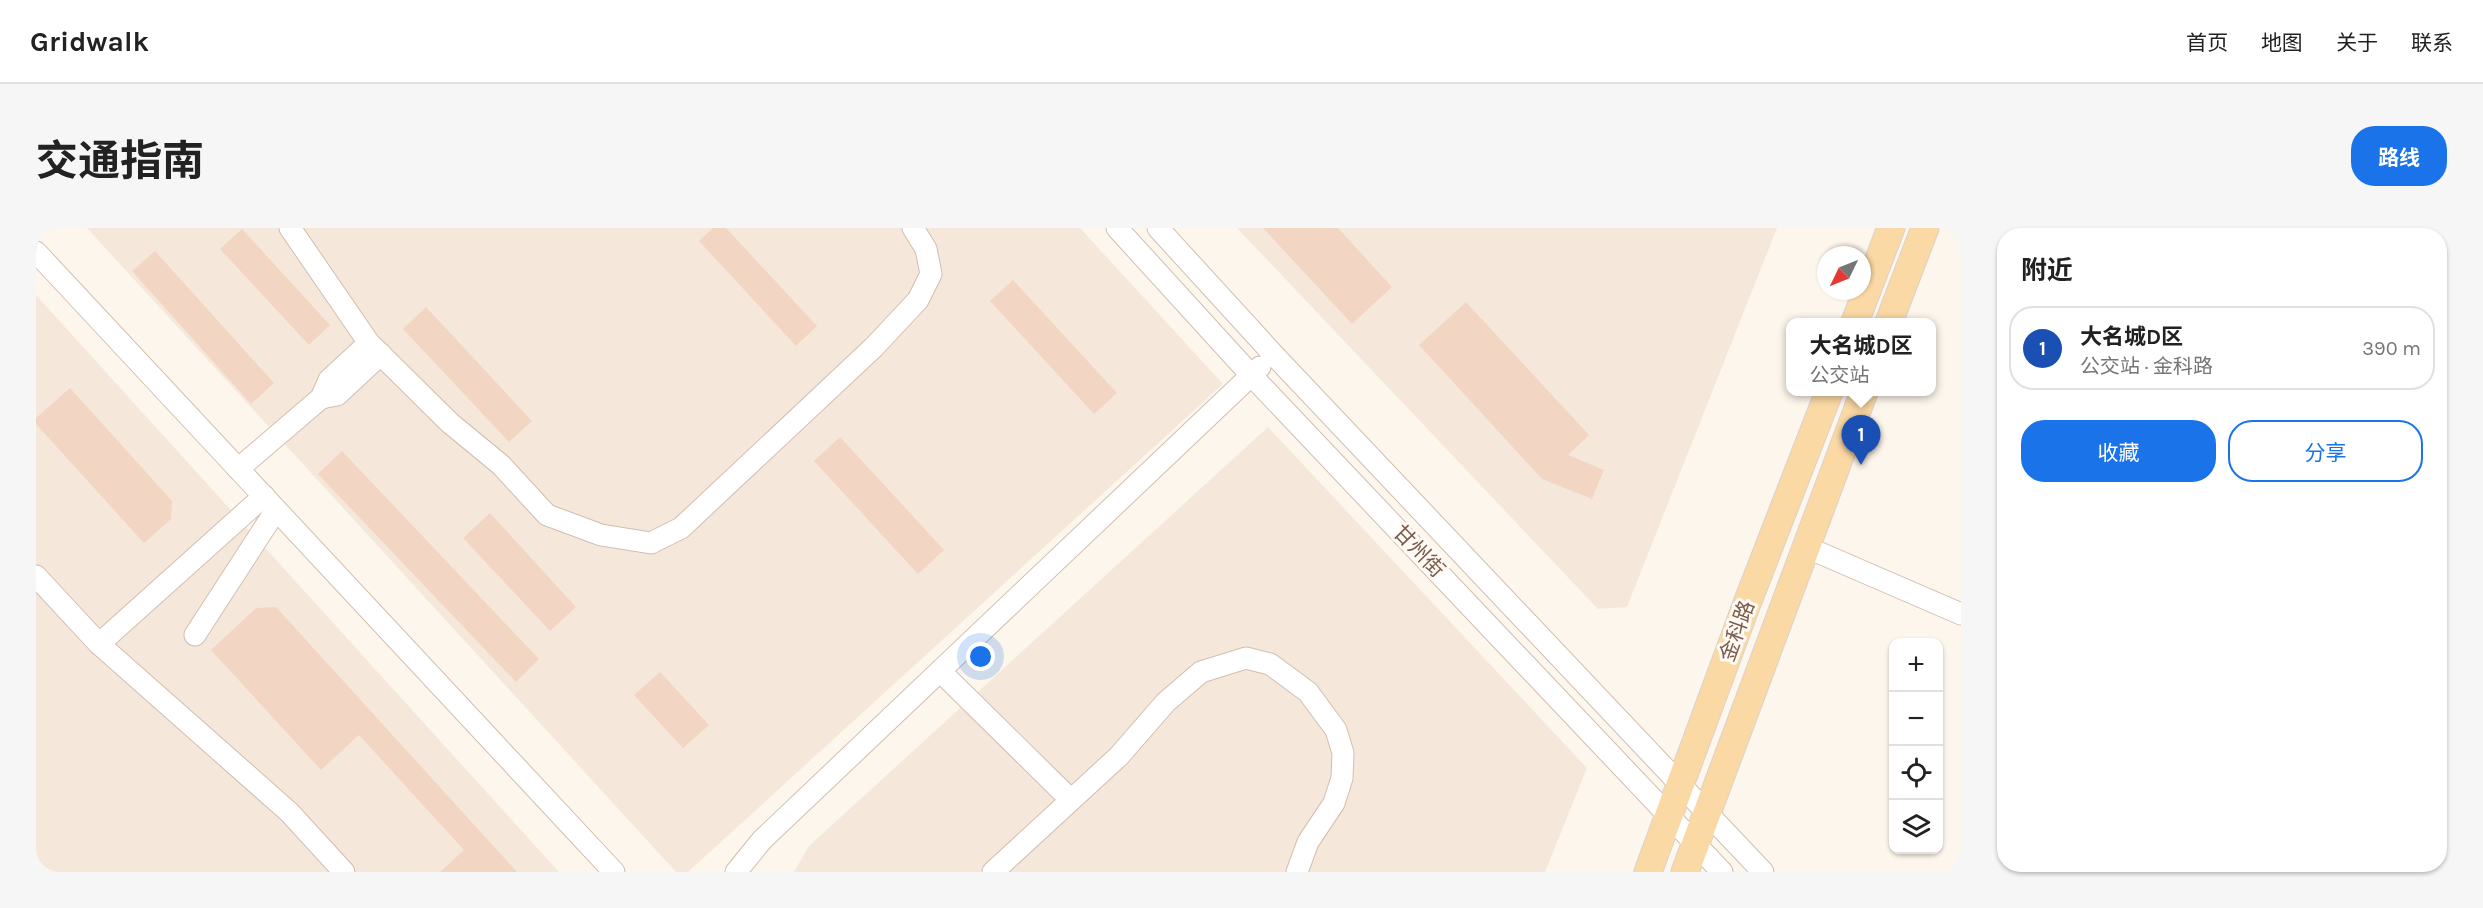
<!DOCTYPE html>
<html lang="zh">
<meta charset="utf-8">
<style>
body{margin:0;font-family:Karla,"Noto Sans SC",sans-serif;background:#f6f6f6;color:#222}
.controls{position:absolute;right:18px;bottom:18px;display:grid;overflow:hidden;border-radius:12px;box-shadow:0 2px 4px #0004}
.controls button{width:54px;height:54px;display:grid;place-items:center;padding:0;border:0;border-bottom:2px solid #e0e0e0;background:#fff;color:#222;font:30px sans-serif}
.compass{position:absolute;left:1781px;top:18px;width:54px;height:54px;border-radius:50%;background:#fff;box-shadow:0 2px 4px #0004;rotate:227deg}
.you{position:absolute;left:945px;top:429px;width:21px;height:21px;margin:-15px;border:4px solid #fff;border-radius:50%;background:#1a73e8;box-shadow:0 0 0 9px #1a73e833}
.badge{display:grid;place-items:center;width:39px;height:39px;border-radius:50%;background:#1a73e8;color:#fff;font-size:20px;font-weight:700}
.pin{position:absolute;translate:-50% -50px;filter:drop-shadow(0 2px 3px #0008)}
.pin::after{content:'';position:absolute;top:32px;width:21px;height:18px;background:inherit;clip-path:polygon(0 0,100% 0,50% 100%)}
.popup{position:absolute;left:1750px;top:90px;width:150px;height:78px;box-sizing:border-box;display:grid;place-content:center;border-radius:12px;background:#fff;filter:drop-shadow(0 2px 4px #0005);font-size:20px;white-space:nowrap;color:#767676}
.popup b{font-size:22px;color:#222}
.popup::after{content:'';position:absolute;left:50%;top:100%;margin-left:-12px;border:12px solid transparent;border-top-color:#fff}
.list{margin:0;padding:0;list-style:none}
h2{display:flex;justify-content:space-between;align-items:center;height:78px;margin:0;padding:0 24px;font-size:26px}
h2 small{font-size:20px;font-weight:400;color:#767676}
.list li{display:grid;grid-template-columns:39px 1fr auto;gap:18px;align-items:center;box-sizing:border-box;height:84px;margin:0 12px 12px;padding:0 12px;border:2px solid #e0e0e0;border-radius:24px}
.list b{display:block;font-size:22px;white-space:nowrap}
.list p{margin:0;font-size:20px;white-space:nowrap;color:#767676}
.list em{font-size:20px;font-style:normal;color:#767676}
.actions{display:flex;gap:12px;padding:18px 24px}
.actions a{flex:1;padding:14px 0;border:2px solid #1a73e8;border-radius:24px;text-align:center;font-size:21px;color:#1a73e8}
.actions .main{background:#1a73e8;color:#fff}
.icon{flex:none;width:33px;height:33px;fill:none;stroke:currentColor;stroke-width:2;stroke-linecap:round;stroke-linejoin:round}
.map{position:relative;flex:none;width:1925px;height:644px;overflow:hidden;border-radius:24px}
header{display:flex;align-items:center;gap:36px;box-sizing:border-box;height:84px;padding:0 30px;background:#fff;border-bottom:2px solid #e0e0e0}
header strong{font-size:28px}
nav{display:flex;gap:33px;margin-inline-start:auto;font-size:21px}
.intro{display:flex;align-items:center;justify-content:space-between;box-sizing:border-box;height:144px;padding:0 36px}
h1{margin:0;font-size:42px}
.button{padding:15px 27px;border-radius:24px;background:#1a73e8;color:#fff;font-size:21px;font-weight:700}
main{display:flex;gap:36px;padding:0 36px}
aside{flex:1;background:#fff;border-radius:24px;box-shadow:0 2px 4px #0004}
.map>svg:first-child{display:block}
</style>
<header>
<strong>Gridwalk</strong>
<nav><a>首页</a><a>地图</a><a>关于</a><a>联系</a></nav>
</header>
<div class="intro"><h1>交通指南</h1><a class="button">路线</a></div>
<main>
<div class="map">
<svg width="1925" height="644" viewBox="0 0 1925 644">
<rect width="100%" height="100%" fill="#fdf6ec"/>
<!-- residential -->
<g fill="#f5e8da">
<path d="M 51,0 L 1044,0 L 1187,156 L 652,644 L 640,644 Z"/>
<path d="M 1201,0 L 1741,0 L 1591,379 L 1562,381 Z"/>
<path d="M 0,67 L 523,644 L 0,644 Z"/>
<path d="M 1232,199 L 1551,540 L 1509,644 L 758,644 L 773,618 Z"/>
</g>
<!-- building -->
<g fill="#f3d5c3">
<path d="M 677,0 L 690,0 L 781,98 L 760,118 L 663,13 Z"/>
<path d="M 1227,0 L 1302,0 L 1356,59 L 1316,96 Z"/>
<path d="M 206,1 L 294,97 L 273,117 L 184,21 Z"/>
<path d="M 119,23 L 238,155 L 215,176 L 96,43 Z"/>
<path d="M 977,52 L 1081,165 L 1058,186 L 954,73 Z"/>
<path d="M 1430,74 L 1553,207 L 1532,227 L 1568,242 L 1556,271 L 1506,251 L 1383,117 Z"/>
<path d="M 390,79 L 496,193 L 473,214 L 367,101 Z"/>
<path d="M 34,160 L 136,273 L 135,291 L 108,315 L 0,196 L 0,190 Z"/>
<path d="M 804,209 L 908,322 L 882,346 L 778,233 Z"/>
<path d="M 306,223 L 503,431 L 480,454 L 282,246 Z"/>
<path d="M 454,285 L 540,379 L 514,403 L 427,310 Z"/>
<path d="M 240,379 L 481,644 L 404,644 L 428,622 L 323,507 L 285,542 L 175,422 L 220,380 Z"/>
<path d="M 624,444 L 673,497 L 647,520 L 598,467 Z"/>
</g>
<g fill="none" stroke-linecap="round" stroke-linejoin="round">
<defs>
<g id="minor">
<path d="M 254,0 L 333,115 L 414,195 L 465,237 L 511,287 L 565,307 L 615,315 L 645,300 L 838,119 L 882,72 L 895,46 L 890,21 L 877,0"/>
<path d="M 1081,0 L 1215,147 L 1686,644"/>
<path d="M 1122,0 L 1237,126 L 1727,644"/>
<path d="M 0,24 L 578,644"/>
<path d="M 285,170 L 301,167 L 345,126"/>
<path d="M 202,241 L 285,170 L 293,152 L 333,115"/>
<path d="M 1770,319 L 1925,386"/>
<path d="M 0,348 L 63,416 L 253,584 L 308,644"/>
<path d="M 159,407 L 240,282"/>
<path d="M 63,416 L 228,268"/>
<path d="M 904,443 L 1035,572"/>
<path d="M 700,644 L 726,612 L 1224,139"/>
<path d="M 957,644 L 1083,528 L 1130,474 L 1165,444 L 1210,430 L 1234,436 L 1272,464 L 1300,502 L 1307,525 L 1306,550 L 1298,575 L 1272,614 L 1261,644"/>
</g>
<g id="major">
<path d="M 1819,94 L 1855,0"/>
<path d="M 1853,94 L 1889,0"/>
<path d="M 1612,644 L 1710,378 L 1793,164"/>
<path d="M 1649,644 L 1828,164"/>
</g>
</defs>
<!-- minor casing -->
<use href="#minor" stroke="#d1beb0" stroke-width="23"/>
<!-- major casing -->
<use href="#major" stroke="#dad1cd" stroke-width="29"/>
<!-- minor -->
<use href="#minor" stroke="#fff" stroke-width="21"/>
<!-- major -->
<use href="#major" stroke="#fbd9a5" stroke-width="27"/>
</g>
<g text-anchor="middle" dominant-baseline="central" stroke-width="6" stroke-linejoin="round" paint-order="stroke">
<!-- street labels -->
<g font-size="21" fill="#7a5c4d" stroke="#fffaf3">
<text transform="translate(1383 323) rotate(46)">甘州街</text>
<text transform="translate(1701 403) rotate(-70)">金科路</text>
</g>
</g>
</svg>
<div class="controls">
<button>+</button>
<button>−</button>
<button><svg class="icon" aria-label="locate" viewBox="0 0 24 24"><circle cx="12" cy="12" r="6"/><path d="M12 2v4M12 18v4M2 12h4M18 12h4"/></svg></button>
<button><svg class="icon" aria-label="layers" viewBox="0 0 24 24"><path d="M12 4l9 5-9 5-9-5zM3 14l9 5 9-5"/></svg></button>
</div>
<svg class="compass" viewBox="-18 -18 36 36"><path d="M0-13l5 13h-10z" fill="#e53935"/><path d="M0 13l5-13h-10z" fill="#767676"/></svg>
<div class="you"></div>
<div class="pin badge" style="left:1825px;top:237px;background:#1a4fb4">1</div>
<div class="popup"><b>大名城D区</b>公交站</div>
</div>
<aside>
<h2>附近<small></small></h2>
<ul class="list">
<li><span class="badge" style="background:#1a4fb4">1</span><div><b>大名城D区</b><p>公交站 · 金科路</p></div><em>390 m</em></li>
</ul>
<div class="actions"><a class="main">收藏</a><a>分享</a></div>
</aside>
</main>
